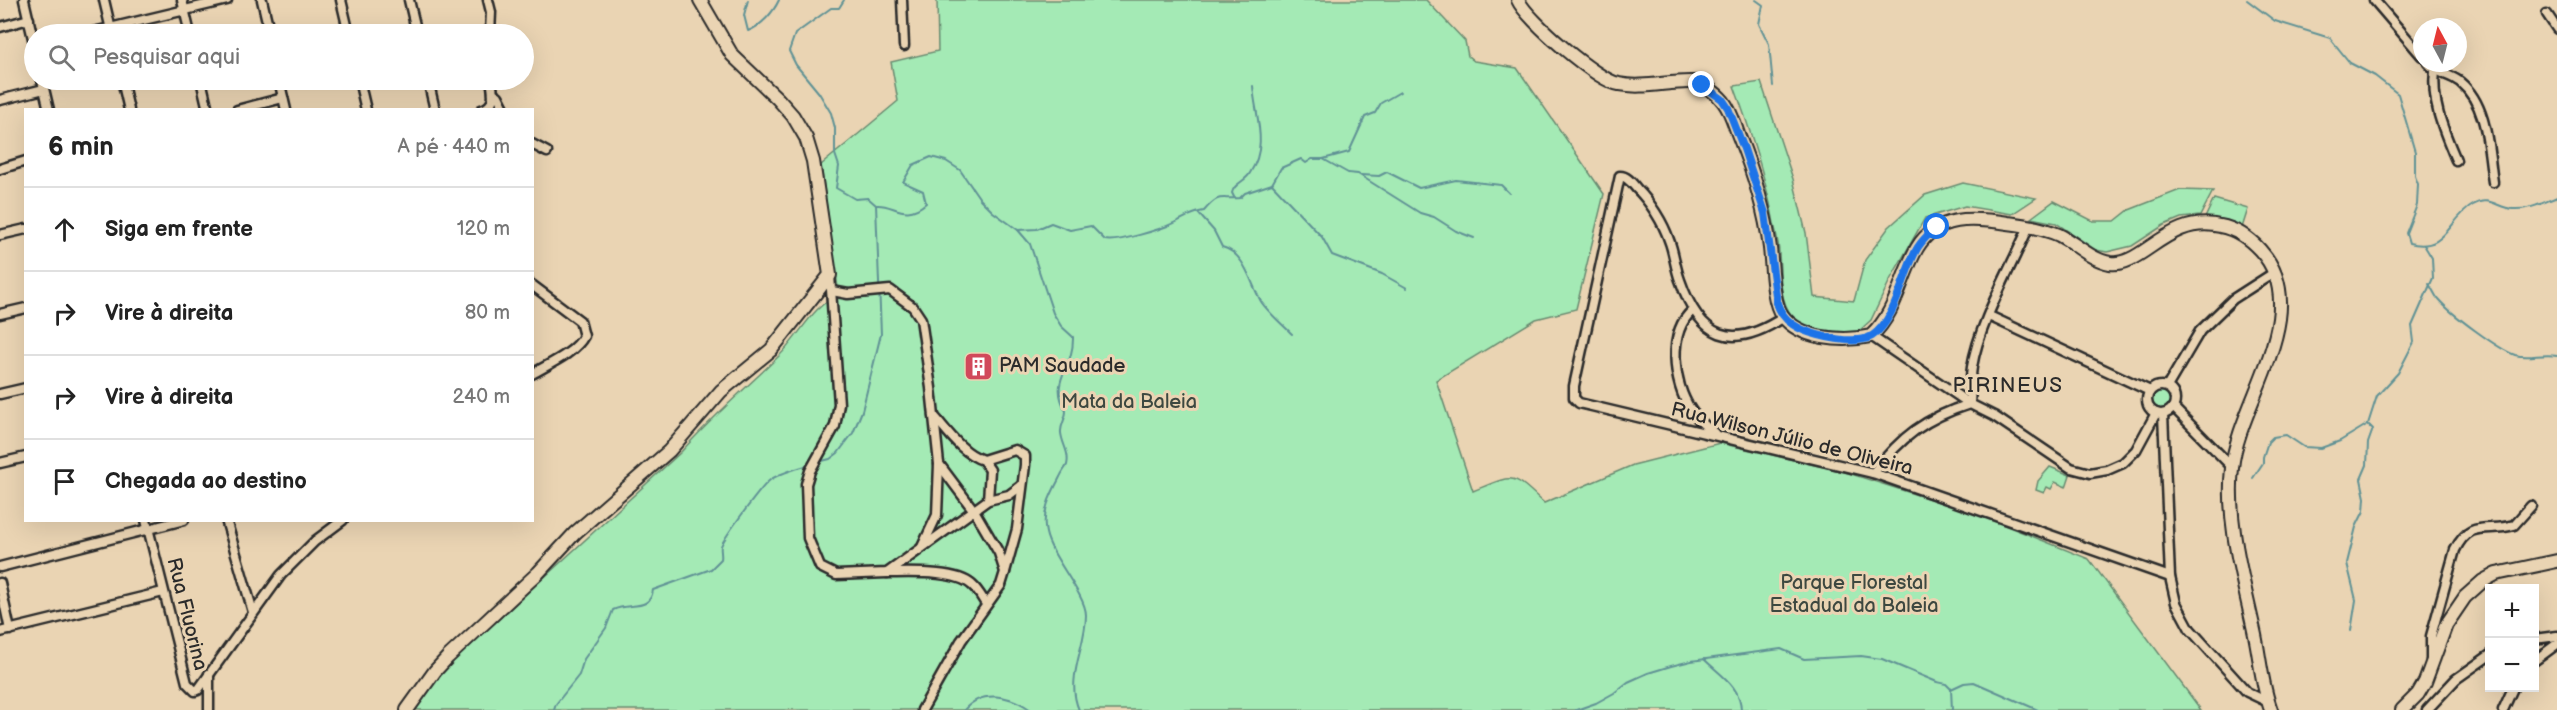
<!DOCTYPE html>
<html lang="pt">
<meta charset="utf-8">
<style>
body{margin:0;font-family:"Balsamiq Sans",sans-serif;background:#f2f2f2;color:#222}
.controls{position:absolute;right:18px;bottom:18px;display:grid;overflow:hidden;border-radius:0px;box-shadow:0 6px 24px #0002}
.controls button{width:54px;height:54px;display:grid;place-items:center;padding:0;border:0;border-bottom:2px solid #e0e0e0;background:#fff;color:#222;font:30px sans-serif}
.compass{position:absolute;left:2413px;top:18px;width:54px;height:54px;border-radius:50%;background:#fff;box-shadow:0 6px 24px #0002;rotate:353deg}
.stop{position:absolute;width:18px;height:18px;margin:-14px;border:4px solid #1a73e8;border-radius:50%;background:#fff}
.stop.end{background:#1a73e8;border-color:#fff;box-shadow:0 2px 6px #0008}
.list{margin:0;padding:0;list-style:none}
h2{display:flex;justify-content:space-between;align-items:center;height:78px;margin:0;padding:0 24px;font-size:26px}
h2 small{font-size:20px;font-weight:400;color:#767676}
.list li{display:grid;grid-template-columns:39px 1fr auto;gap:18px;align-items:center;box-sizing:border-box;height:84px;padding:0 24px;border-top:2px solid #e0e0e0}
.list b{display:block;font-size:22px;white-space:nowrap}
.list em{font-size:20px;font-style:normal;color:#767676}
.icon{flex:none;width:33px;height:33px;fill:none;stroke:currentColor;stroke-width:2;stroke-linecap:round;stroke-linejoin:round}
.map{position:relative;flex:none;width:2557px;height:710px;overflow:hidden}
.search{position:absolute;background:#fff;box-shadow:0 6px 24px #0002;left:24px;top:24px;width:510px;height:66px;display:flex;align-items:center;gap:15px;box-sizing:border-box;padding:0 21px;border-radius:33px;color:#767676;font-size:22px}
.panel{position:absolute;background:#fff;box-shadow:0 6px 24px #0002;left:24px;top:108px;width:510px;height:414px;border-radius:0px}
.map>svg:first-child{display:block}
</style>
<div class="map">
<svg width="2557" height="710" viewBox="0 0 2557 710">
<rect width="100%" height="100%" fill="#ead4b3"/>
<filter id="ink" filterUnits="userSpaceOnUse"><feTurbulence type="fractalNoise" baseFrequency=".0167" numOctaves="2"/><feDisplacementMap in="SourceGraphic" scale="12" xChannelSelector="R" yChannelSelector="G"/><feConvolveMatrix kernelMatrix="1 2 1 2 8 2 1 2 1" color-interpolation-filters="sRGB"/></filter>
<g filter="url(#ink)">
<!-- green -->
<g fill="#a4eab5" stroke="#688a70" stroke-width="1.5">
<path d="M 937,0 L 1426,0 L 1465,41 L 1468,56 L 1474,61 L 1517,68 L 1604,194 L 1576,309 L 1536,319 L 1436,380 L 1473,491 C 1515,474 1511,472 1544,503 L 1633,465 L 1720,443 L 1845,472 L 1974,513 L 2089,559 L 2201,710 L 411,710 L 441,672 L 681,452 C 711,418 746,388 779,356 C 800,336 812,305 839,295 L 821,165 L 898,101 L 891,62 L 938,51 Z"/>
<path d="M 1761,82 L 1793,179 L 1806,233 L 1814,297 L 1854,301 L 1865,260 L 1889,227 L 1925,195 L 1963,183 L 2036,198 L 2012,214 L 1965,206 L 1925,218 L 1890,280 L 1871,320 L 1858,332 C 1840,331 1815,333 1799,322 C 1778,308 1781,276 1779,254 C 1779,242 1775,230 1773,218 C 1764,172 1750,129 1734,86 Z"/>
<path d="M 2180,190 L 2213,191 L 2200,216 L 2181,218 L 2164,225 L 2132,246 L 2107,252 L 2096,250 L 2056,223 L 2031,218 L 2054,201 L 2093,221 L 2115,221 L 2129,210 Z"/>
<path d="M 2214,199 L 2248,209 L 2241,231 L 2204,220 Z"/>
<circle cx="2161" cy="400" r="13"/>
<path d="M 2050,467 L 2070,475 L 2066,487 L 2055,482 L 2051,489 L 2047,487 L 2044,493 L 2036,490 L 2038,481 Z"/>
</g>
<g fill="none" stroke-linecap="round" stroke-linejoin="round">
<!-- stream -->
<g stroke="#619295" stroke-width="2">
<path d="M 748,0 L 744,15 L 748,31 C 761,26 773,13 779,0"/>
<path d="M 1756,0 L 1763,5 L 1759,24 L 1769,44 L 1773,86"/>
<path d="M 2247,0 L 2275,21 L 2330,38 L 2350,63 L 2375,76 L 2398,94 L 2415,152 L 2415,176 L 2418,184 L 2417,205 L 2406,233 L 2409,243 C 2447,253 2448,219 2473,205 C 2489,195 2497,208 2513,209 C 2530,210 2542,203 2557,197"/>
<path d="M 1323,159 L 1349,152 L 1365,117 L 1375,113 L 1381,103 L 1400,92"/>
<path d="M 1361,175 L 1379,176 L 1387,172 L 1419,188 L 1456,180 L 1501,185 L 1509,193"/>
<path d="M 1272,184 L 1322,237 L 1332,255 L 1382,274 L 1407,288"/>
<path d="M 1234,197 L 1232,193 C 1234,183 1245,182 1250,173 C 1269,145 1255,115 1253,86"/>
<path d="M 876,205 C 894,203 904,222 926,203 L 923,191 L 903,182 L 913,165 L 931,157 L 946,161 L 960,170 L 980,199 L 993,212 L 1018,230 L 1030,244 L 1053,313 L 1061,326 L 1073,337 C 1074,370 1048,378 1066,411 C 1066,419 1060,425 1061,433 C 1062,444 1070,453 1067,465 C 1065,469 1062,472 1060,477 C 1051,494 1041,512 1046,533 C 1051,557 1086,595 1086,615 C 1086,647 1065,678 1079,710"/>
<path d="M 1198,213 L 1214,231 L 1222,247 C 1246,253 1251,286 1262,303 C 1270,314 1282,324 1292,334"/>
<path d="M 1018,230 L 1037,229 L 1051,223 L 1070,230 L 1091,226 L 1105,240 C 1117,243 1162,229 1174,223 C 1185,218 1191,213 1204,211 C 1220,192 1220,200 1240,198 L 1245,193 L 1272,184 L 1281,168 L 1301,159 L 1306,163 L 1312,159 L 1323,159 L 1348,173 L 1358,174 L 1420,213 L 1434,217 L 1456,231 L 1474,238"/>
<path d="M 2429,284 C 2433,289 2434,295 2439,300 C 2451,314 2498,349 2515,355 C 2528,359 2543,353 2557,356"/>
<path d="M 818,462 L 830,459 L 838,453 L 853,433 L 862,411 L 881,334 L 876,205 L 868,198 L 855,199 L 836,188 L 839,166 L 835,154 L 835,128 L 831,113 L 819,93 L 796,65 L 789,51 L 795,34 L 831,8 L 839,8 L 844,0"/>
<path d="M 2253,478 L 2263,463 L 2263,457 L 2268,442 L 2273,437 L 2286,435 L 2304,447 L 2321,448 L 2340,441 L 2368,424 L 2377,396 L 2398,373 L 2414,342 L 2412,326 L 2433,278 L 2432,258 L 2424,245"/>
<path d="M 2351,631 L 2356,600 L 2347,563 L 2356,527 L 2364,511 L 2365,498 L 2361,479 L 2367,465 L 2368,443 L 2373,429 L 2368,424"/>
<path d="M 1704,659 C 1720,675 1741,686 1741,710"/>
<path d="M 1951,689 L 1952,710"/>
<path d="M 554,710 L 556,704 L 579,675 L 584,659 L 606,628 L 613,610 C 630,602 650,612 653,590 L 711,569 L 721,559 C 722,555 720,549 721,546 C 725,536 762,486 770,480 C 780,473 798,468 809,465"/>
<path d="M 964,710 C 982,689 1010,695 1031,710"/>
<path d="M 1576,710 L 1596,703 L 1614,693 L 1628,682 L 1648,673 L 1671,666 L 1691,661 L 1781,649 L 1804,659 L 1861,656 L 1882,659 L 1937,682 L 1946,684 L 1951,689 L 1964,683 L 1974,682 L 2038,710"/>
</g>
<defs>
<g id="street">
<path d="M 24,0 L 34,43"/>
<path d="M 104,0 L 112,34"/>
<path d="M 182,0 L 190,34"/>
<path d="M 262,0 L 270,34"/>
<path d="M 341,0 L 349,34"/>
<path d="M 409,0 L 417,34"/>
<path d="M 488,0 L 491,12 L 490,34"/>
<path d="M 902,0 L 904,46"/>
<path d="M 2374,0 L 2422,56"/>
<path d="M 2547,14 L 2557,29"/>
<path d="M 0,27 L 29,19"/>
<path d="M 85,34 L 227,0"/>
<path d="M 2428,63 C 2437,74 2450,74 2460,82 C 2488,105 2488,149 2493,182"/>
<path d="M 2435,71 C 2431,103 2444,131 2456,160"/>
<path d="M 42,80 L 49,110"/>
<path d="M 122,80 L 129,110"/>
<path d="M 201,80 L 208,110"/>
<path d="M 279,80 L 286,110"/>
<path d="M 359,80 L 366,110"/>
<path d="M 428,80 L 435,110"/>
<path d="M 493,93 L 498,96 L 505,110"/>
<path d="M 0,100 L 44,89"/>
<path d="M 237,110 L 283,98"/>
<path d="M 481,110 C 497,106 493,92 491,80"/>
<path d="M 532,144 L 547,152"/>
<path d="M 0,169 L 26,161"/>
<path d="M 0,235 L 26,229"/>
<path d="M 830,275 L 839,404 L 835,426 L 810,471 L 806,484 L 808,538 L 820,567 L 836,575 L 887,573 L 988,500 L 990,470 L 983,460 L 1015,450 L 1025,456 L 1025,465 L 1017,529 L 1005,572"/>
<path d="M 532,285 L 580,321 L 584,336 C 575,353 549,364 532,374"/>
<path d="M 832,291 L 848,294 L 890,290 L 913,307 L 921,319 L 931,388 L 939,464 L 975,512 L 999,553 L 1005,572 L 1001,585 L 961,641 L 922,710"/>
<path d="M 1693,310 C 1667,332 1673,384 1691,410 C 1697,419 1705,426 1714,433"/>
<path d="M 0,314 L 26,308"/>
<path d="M 1989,316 L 2150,391"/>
<path d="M 1784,317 C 1731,352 1700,338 1680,280 C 1675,267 1674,252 1669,240 C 1663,222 1650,202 1637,189 C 1632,183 1627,176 1620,176 L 1574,386 L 1574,398 L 1579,403 L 1873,473 L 2170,577"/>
<path d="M 1871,336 L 1970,404 L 1994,416 L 2071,468 L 2090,473 L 2107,470 L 2123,463 L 2136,450 L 2156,413"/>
<circle cx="2161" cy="400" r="14"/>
<path d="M 2167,387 L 2200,331 L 2233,299 L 2275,272"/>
<path d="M 0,394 L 26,388"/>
<path d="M 2173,407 L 2232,467"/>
<path d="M 2163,414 L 2170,577 L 2176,603 L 2190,629 L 2247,692 L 2268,702"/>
<path d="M 934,416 C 948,432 963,454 983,460"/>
<path d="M 0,463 L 26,457"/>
<path d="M 1873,473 C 1901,437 1925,418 1970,404 C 1971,392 1970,379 1972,367 C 1979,323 2011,268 2029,226"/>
<path d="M 988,500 L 1009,495 L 1021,486"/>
<path d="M 146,520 L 187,683 L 195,691 L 198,690 L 281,575 L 315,541 L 343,520"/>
<path d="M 226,520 L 253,612"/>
<path d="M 922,547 L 937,515 L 939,464"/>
<path d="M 0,567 L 184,520"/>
<path d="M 887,573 C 908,573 956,570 972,585 C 978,590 982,598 986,604"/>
<path d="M 0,583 L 10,630"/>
<path d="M 0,632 L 163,592"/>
<path d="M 2534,639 L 2557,636"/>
<path d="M 2431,660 L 2431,636 L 2455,550 C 2471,518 2487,533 2514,525 L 2531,506"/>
<path d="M 2534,661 L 2557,644"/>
<path d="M 209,710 L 209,674"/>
<path d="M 2427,710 L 2456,679 L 2490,655"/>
<path d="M 2503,710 L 2513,688"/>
</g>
<g id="secondary">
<path d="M 1518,0 C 1527,20 1598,81 1619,84 C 1643,89 1669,81 1693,82 C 1704,85 1716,92 1723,101 C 1731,111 1734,123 1738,134 C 1753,171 1765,209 1770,248 C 1772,265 1772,302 1782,315 C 1800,340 1844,342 1871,336 C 1897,312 1900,277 1917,248 C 1937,214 1974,218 2008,223 C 2025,225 2043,228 2059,235 C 2075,243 2091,260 2110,263 C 2142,268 2168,214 2220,226 C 2237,229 2249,238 2260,250 C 2316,311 2238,402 2232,468 C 2226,523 2244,582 2255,635 C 2260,659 2262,686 2271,710"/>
<path d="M 407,710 L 435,671 L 448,657 L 538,573 L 575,533 L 669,451 L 721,391 L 771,350 L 830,275 L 813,161 L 806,138 L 793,116 L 778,99 L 732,55 L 700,0"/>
<path d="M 2402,710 L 2418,694 L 2425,682 L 2446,625 L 2465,597 L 2483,581 L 2496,574 L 2557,561"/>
</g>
</defs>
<!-- street casing -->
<use href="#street" stroke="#2b2b2b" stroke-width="13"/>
<!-- secondary casing -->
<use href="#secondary" stroke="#2b2b2b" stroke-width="16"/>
<!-- street -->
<use href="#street" stroke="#ead4b3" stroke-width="8"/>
<!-- secondary -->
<use href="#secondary" stroke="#ead4b3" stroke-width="12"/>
</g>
</g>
<g fill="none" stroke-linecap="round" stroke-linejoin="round" filter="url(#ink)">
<!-- route -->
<path stroke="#1a73e8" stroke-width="8" d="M 1702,85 L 1722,99 L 1728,108 L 1744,149 L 1765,213 L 1777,303 C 1783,322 1799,330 1818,335 C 1833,339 1858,344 1872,336 C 1897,320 1903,271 1918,247 C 1923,239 1930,233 1937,227"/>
</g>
<!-- icons -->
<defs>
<symbol id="building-square" viewBox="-11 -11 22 22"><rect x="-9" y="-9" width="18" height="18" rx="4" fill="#d1495b" stroke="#ead4b3"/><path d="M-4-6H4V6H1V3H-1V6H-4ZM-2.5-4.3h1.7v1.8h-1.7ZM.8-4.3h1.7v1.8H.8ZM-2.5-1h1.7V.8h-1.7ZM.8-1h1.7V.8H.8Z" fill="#fff"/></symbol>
</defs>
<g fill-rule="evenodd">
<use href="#building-square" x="962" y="350" width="33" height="33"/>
</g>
<g text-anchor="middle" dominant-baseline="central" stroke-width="6" stroke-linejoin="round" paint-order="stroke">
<!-- poi labels -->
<g font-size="20" fill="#2b2b2b" stroke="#ead4b3" text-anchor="start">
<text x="999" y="366">PAM Saudade</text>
</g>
<!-- park labels -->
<g font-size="20" fill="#3d4840" stroke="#ead4b3">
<text x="1129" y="402">Mata da Baleia</text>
<text x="1854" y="583">Parque Florestal<tspan x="1854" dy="23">Estadual da Baleia</tspan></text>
</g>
<!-- street labels -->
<g font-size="20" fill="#2b2b2b" stroke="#ead4b3">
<text transform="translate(1792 439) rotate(14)">Rua Wilson Júlio de Oliveira</text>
<text transform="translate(187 614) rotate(76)">Rua Fluorina</text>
</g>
<!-- neighbourhood labels -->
<g font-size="21" letter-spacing="1.5" fill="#2b2b2b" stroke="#ead4b3">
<text x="2008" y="385">PIRINEUS</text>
</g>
</g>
</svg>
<div class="controls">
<button>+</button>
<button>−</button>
</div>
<svg class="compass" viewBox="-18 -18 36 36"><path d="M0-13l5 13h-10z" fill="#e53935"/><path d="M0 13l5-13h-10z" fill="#767676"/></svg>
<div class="stop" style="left:1937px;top:227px"></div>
<div class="stop end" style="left:1702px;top:85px"></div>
<div class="search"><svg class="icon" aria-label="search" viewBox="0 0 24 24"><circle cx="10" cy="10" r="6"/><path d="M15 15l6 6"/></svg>Pesquisar aqui</div>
<section class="panel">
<h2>6 min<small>A pé · 440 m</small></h2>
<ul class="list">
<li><svg class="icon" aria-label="ahead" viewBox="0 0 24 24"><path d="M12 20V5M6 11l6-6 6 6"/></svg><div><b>Siga em frente</b></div><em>120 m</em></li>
<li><svg class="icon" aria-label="right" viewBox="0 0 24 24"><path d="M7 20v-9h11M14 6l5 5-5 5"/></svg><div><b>Vire à direita</b></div><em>80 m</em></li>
<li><svg class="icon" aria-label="right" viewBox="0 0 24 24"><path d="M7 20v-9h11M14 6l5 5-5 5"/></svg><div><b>Vire à direita</b></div><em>240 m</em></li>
<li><svg class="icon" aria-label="arrive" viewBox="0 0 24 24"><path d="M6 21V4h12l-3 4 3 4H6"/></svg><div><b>Chegada ao destino</b></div></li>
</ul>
</section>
</div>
